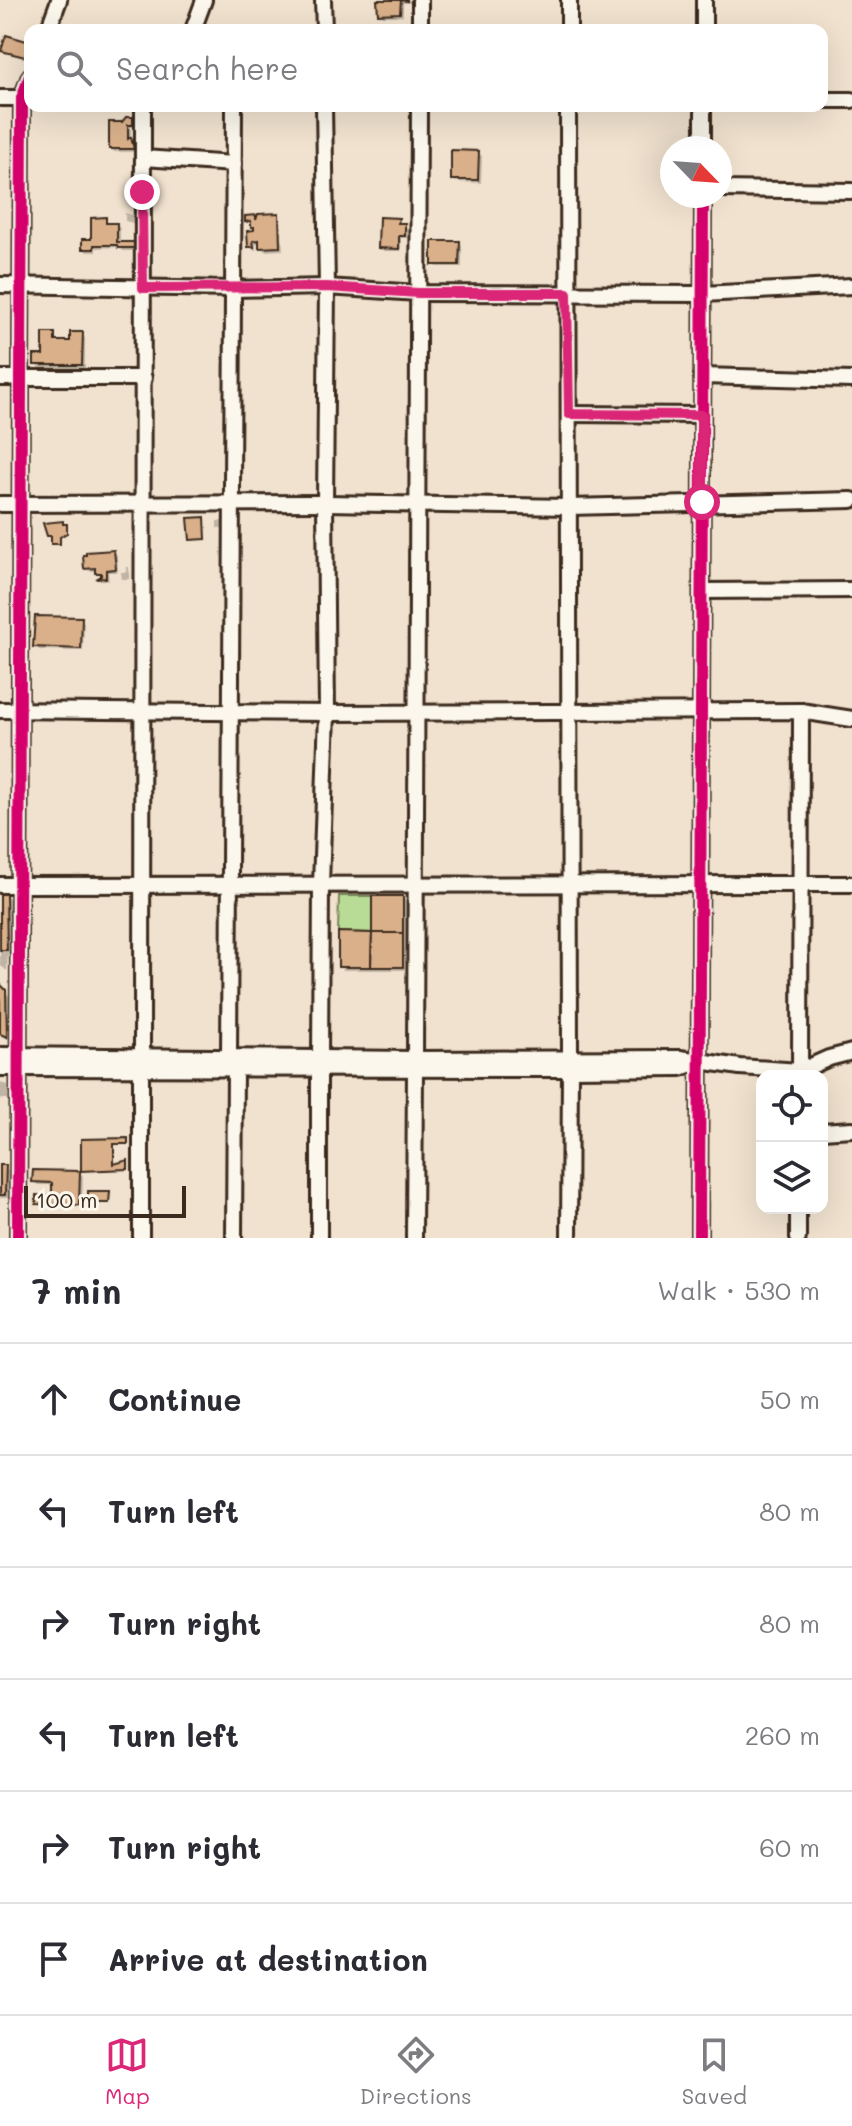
<!DOCTYPE html>
<meta charset="utf-8">
<style>
body{margin:0;font-family:Mali,sans-serif;background:#f7f7f7;color:#2b2b33}
.controls{position:absolute;right:24px;bottom:24px;display:grid;overflow:hidden;border-radius:16px;box-shadow:0 8px 32px #0002}
.controls button{width:72px;height:72px;display:grid;place-items:center;padding:0;border:0;border-bottom:2px solid #e1e1e2;background:#fff;color:#2b2b33;font:40px sans-serif}
.compass{position:absolute;left:660px;top:136px;width:72px;height:72px;border-radius:50%;background:#fff;box-shadow:0 8px 32px #0002;rotate:115deg}
.scale{position:absolute;left:24px;bottom:20px;width:162px;box-sizing:border-box;padding-left:8px;border:4px solid #3b2a1e;border-top:0;font-size:22px;line-height:28px;white-space:nowrap;color:#3b2a1e;-webkit-text-stroke:6px #fbf7ec;paint-order:stroke}
.stop{position:absolute;width:24px;height:24px;margin:-18px;border:6px solid #db2777;border-radius:50%;background:#fff}
.stop.end{background:#db2777;border-color:#fff;box-shadow:0 2px 8px #0008}
.list{margin:0;padding:0;list-style:none}
h2{display:flex;justify-content:space-between;align-items:center;height:104px;margin:0;padding:0 32px;font-size:34px}
h2 small{font-size:26px;font-weight:400;color:#7c7c81}
.list li{display:grid;grid-template-columns:52px 1fr auto;gap:24px;align-items:center;box-sizing:border-box;height:112px;padding:0 32px;border-top:2px solid #e1e1e2}
.list b{display:block;font-size:30px;white-space:nowrap}
.list em{font-size:26px;font-style:normal;color:#7c7c81}
.icon{flex:none;width:44px;height:44px;fill:none;stroke:currentColor;stroke-width:2;stroke-linecap:round;stroke-linejoin:round}
.map{position:relative;flex:none;width:852px;height:1238px;overflow:hidden}
.search{position:absolute;background:#fff;box-shadow:0 8px 32px #0002;left:24px;right:24px;top:24px;height:88px;display:flex;align-items:center;gap:20px;box-sizing:border-box;padding:0 28px;border-radius:16px;color:#7c7c81;font-size:30px}
.sheet{height:776px;background:#fff}
nav{display:flex;justify-content:space-around;align-items:center;box-sizing:border-box;height:112px;border-top:2px solid #e1e1e2;background:#fff;font-size:22px;color:#7c7c81}
nav a{display:grid;justify-items:center;gap:4px}
nav .on{color:#db2777}
.map>svg:first-child{display:block}
</style>
<div class="map">
<svg width="852" height="1238" viewBox="0 0 852 1238">
<rect width="100%" height="100%" fill="#f1e2cf"/>
<filter id="ink" filterUnits="userSpaceOnUse"><feTurbulence type="fractalNoise" baseFrequency=".0125" numOctaves="2"/><feDisplacementMap in="SourceGraphic" scale="16" xChannelSelector="R" yChannelSelector="G"/><feConvolveMatrix kernelMatrix="1 2 1 2 8 2 1 2 1" color-interpolation-filters="sRGB"/></filter>
<g filter="url(#ink)">
<!-- green -->
<path fill="#b8dc96" stroke="#7a835a" stroke-width="2" d="M 339,896 L 372,896 L 372,933 L 338,932 Z"/>
<!-- shadow -->
<g fill="#0003">
<path d="M 379,0 L 410,0 L 410,3 L 403,3 L 403,16 L 383,16 L 380,13 Z"/>
<path d="M 132,119 L 135,127 L 131,127 L 131,139 L 136,152 L 114,152 L 111,148 L 111,123 Z"/>
<path d="M 478,153 L 482,156 L 481,183 L 456,182 L 453,179 Z"/>
<path d="M 125,213 L 133,215 L 133,223 L 125,221 Z"/>
<path d="M 278,215 L 281,219 L 283,250 L 264,251 L 261,243 L 256,243 L 256,250 L 253,250 L 250,246 L 257,232 L 254,224 L 247,221 L 255,217 L 258,220 Z"/>
<path d="M 105,219 L 108,225 L 116,225 L 120,228 L 120,244 L 133,244 L 136,251 L 123,251 L 120,247 L 96,248 L 96,252 L 87,252 L 84,249 L 93,241 Z"/>
<path d="M 398,220 L 408,228 L 408,238 L 401,238 L 401,251 L 384,251 L 380,248 Z"/>
<path d="M 459,243 L 462,246 L 462,267 L 437,267 L 434,264 Z"/>
<path d="M 82,334 L 85,338 L 85,368 L 39,368 L 36,364 L 45,357 L 54,335 L 57,343 L 72,343 Z"/>
<rect x="217" y="521" width="5" height="7"/>
<path d="M 114,552 L 117,555 L 118,572 L 108,572 L 109,581 L 97,571 L 89,571 L 86,568 Z"/>
<path d="M 126,567 L 129,567 L 129,579 L 122,579 L 121,572 L 126,572 Z"/>
<path d="M 81,619 L 84,623 L 83,651 L 39,650 L 36,646 Z"/>
<path d="M 0,895 L 6,895 L 10,900 L 11,954 L 8,954 L 7,971 L 0,965 Z"/>
<path d="M 403,898 L 406,901 L 405,970 L 343,970 L 340,966 L 374,935 Z"/>
<path d="M 0,987 L 10,997 L 11,1040 L 0,1035 Z"/>
<path d="M 0,1083 L 8,1085 L 8,1099 L 0,1099 Z"/>
<path d="M 127,1140 L 129,1145 L 114,1145 L 115,1166 L 128,1163 L 129,1170 L 83,1170 L 83,1141 Z"/>
<path d="M 0,1167 L 8,1170 L 8,1198 L 0,1198 Z"/>
<path d="M 79,1173 L 83,1176 L 82,1207 L 41,1206 L 38,1203 L 54,1198 L 54,1185 L 38,1185 L 34,1182 Z"/>
<path d="M 109,1193 L 110,1204 L 90,1202 Z"/>
</g>
<!-- building -->
<g fill="#d9b08a" stroke="#3b2a1e" stroke-width="2">
<path d="M 377,0 L 407,0 L 407,1 L 401,0 L 400,13 L 378,14 Z"/>
<path d="M 6,35 L 30,42 L 29,58 L 1,51 Z"/>
<path d="M 126,117 L 133,117 L 133,125 L 128,125 L 128,139 L 131,137 L 134,149 L 109,149 L 109,122 L 122,122 Z"/>
<path d="M 451,150 L 479,151 L 478,180 L 451,180 Z"/>
<path d="M 279,213 L 280,247 L 259,248 L 259,240 L 253,241 L 254,247 L 248,247 L 247,231 L 254,230 L 254,227 L 251,227 L 251,221 L 245,222 L 245,216 L 256,215 L 256,220 L 258,214 Z"/>
<path d="M 106,217 L 106,223 L 117,223 L 117,242 L 134,242 L 134,248 L 118,248 L 117,245 L 94,245 L 94,249 L 82,249 L 82,239 L 91,239 L 91,218 Z"/>
<path d="M 379,217 L 399,218 L 398,223 L 405,223 L 405,236 L 399,236 L 399,249 L 378,248 Z"/>
<path d="M 432,241 L 460,241 L 459,265 L 432,265 Z"/>
<path d="M 70,332 L 83,332 L 82,365 L 34,365 L 34,355 L 43,355 L 43,333 L 55,333 L 55,341 L 70,341 Z"/>
<path d="M 205,517 L 206,539 L 190,540 L 188,518 Z"/>
<path d="M 63,521 L 63,524 L 67,524 L 67,533 L 60,537 L 60,544 L 51,544 L 51,536 L 47,536 L 43,523 Z"/>
<path d="M 114,550 L 116,569 L 106,570 L 106,578 L 96,579 L 101,576 L 101,573 L 95,573 L 95,568 L 84,569 L 83,555 L 86,555 L 86,552 Z"/>
<path d="M 35,616 L 82,617 L 81,649 L 33,647 Z"/>
<path d="M 0,893 L 6,893 L 7,950 L 0,950 Z"/>
<rect x="372" y="896" width="31" height="37"/>
<path d="M 338,932 L 372,933 L 371,967 L 338,967 Z"/>
<path d="M 372,933 L 403,933 L 403,967 L 371,967 Z"/>
<path d="M 0,984 L 6,990 L 7,1037 L 0,1034 Z"/>
<path d="M 128,1138 L 128,1144 L 114,1144 L 114,1164 L 128,1160 L 128,1169 L 81,1171 L 81,1139 Z"/>
<path d="M 0,1165 L 6,1165 L 5,1195 L 0,1195 Z"/>
<path d="M 33,1170 L 80,1171 L 79,1205 L 36,1204 L 36,1195 L 52,1196 L 52,1183 L 32,1182 Z"/>
<path d="M 88,1191 L 110,1191 L 109,1203 L 88,1203 Z"/>
</g>
<g fill="none" stroke-linecap="round" stroke-linejoin="round">
<defs>
<g id="minor">
<path d="M 323,0 L 324,30"/>
<path d="M 48,30 L 59,0"/>
<path d="M 193,30 L 204,0"/>
<path d="M 420,30 L 420,0"/>
<path d="M 569,30 L 569,0"/>
<path d="M 704,30 L 704,0"/>
<path d="M 0,98 L 28,98"/>
<path d="M 822,100 L 852,100"/>
<path d="M 568,106 L 570,1058"/>
<path d="M 703,148 L 703,106"/>
<path d="M 143,158 L 234,164"/>
<path d="M 720,189 L 852,191"/>
<path d="M 0,285 L 234,289 L 327,287 L 418,293 L 703,294 L 852,286"/>
<path d="M 702,376 L 852,380"/>
<path d="M 0,378 L 144,378"/>
<path d="M 569,414 L 702,415"/>
<path d="M 0,504 L 325,503 L 569,507 L 852,500"/>
<path d="M 702,591 L 852,590"/>
<path d="M 0,710 L 327,713 L 801,711 L 852,719"/>
<path d="M 0,885 L 852,884"/>
<path d="M 0,1055 L 415,1059 L 680,1058 L 740,1067 L 800,1071 L 829,1058 L 852,1052"/>
<path d="M 142,1057 L 143,106"/>
<path d="M 229,1058 L 234,106"/>
<path d="M 320,1058 L 321,885 L 327,713 L 325,503 L 327,287 L 324,106"/>
<path d="M 415,1059 L 419,106"/>
<path d="M 0,1068 L 570,1069 L 681,1068 L 699,1061"/>
<path d="M 319,1069 L 319,1238"/>
<path d="M 800,1076 L 801,711"/>
<path d="M 822,1131 L 852,1129"/>
<path d="M 18,1238 L 22,98 L 30,76"/>
<path d="M 141,1238 L 141,1068"/>
<path d="M 234,1238 L 235,1068"/>
<path d="M 414,1238 L 415,1069"/>
<path d="M 569,1238 L 570,1069"/>
<path d="M 699,1238 L 703,196"/>
<path d="M 798,1238 L 798,1208"/>
</g>
</defs>
<!-- minor casing -->
<use href="#minor" stroke="#3b2a1e" stroke-width="20"/>
<!-- minor -->
<use href="#minor" stroke="#fbf7ec" stroke-width="14"/>
<defs>
<g id="cycleway">
<path d="M 18,1238 L 22,98 L 30,76"/>
<path d="M 699,1238 L 703,196"/>
</g>
</defs>
<!-- cycleway casing -->
<use href="#cycleway" stroke="#fbf7ec" stroke-width="17"/>
<!-- cycleway -->
<use href="#cycleway" stroke="#d6006c" stroke-width="12"/>
</g>
</g>
<g fill="none" stroke-linecap="round" stroke-linejoin="round" filter="url(#ink)">
<!-- route -->
<path stroke="#db2777" stroke-width="10" d="M 142,192 L 143,288 L 327,287 L 418,293 L 567,293 L 569,414 L 702,415 L 702,502"/>
</g>
</svg>
<div class="controls">
<button><svg class="icon" aria-label="locate" viewBox="0 0 24 24"><circle cx="12" cy="12" r="6"/><path d="M12 2v4M12 18v4M2 12h4M18 12h4"/></svg></button>
<button><svg class="icon" aria-label="layers" viewBox="0 0 24 24"><path d="M12 4l9 5-9 5-9-5zM3 14l9 5 9-5"/></svg></button>
</div>
<svg class="compass" viewBox="-18 -18 36 36"><path d="M0-13l5 13h-10z" fill="#e53935"/><path d="M0 13l5-13h-10z" fill="#7c7c81"/></svg>
<div class="scale">100 m</div>
<div class="stop" style="left:702px;top:502px"></div>
<div class="stop end" style="left:142px;top:192px"></div>
<div class="search"><svg class="icon" aria-label="search" viewBox="0 0 24 24"><circle cx="10" cy="10" r="6"/><path d="M15 15l6 6"/></svg>Search here</div>
</div>
<section class="sheet">
<h2>7 min<small>Walk · 530 m</small></h2>
<ul class="list">
<li><svg class="icon" aria-label="ahead" viewBox="0 0 24 24"><path d="M12 20V5M6 11l6-6 6 6"/></svg><div><b>Continue</b></div><em>50 m</em></li>
<li><svg class="icon" aria-label="left" viewBox="0 0 24 24"><path d="M17 20v-9H6M10 6l-5 5 5 5"/></svg><div><b>Turn left</b></div><em>80 m</em></li>
<li><svg class="icon" aria-label="right" viewBox="0 0 24 24"><path d="M7 20v-9h11M14 6l5 5-5 5"/></svg><div><b>Turn right</b></div><em>80 m</em></li>
<li><svg class="icon" aria-label="left" viewBox="0 0 24 24"><path d="M17 20v-9H6M10 6l-5 5 5 5"/></svg><div><b>Turn left</b></div><em>260 m</em></li>
<li><svg class="icon" aria-label="right" viewBox="0 0 24 24"><path d="M7 20v-9h11M14 6l5 5-5 5"/></svg><div><b>Turn right</b></div><em>60 m</em></li>
<li><svg class="icon" aria-label="arrive" viewBox="0 0 24 24"><path d="M6 21V4h12l-3 4 3 4H6"/></svg><div><b>Arrive at destination</b></div></li>
</ul>
</section>
<nav>
<a class="on"><svg class="icon" aria-label="map" viewBox="0 0 24 24"><path d="M3 6l6-2 6 2 6-2v14l-6 2-6-2-6 2zM9 4v14M15 6v14"/></svg>Map</a>
<a><svg class="icon" aria-label="directions" viewBox="0 0 24 24"><path d="M12 3l9 9-9 9-9-9zM9 14v-3h6M13 9l2 2-2 2"/></svg>Directions</a>
<a><svg class="icon" aria-label="saved" viewBox="0 0 24 24"><path d="M7 4h10v16l-5-4-5 4z"/></svg>Saved</a>
</nav>
